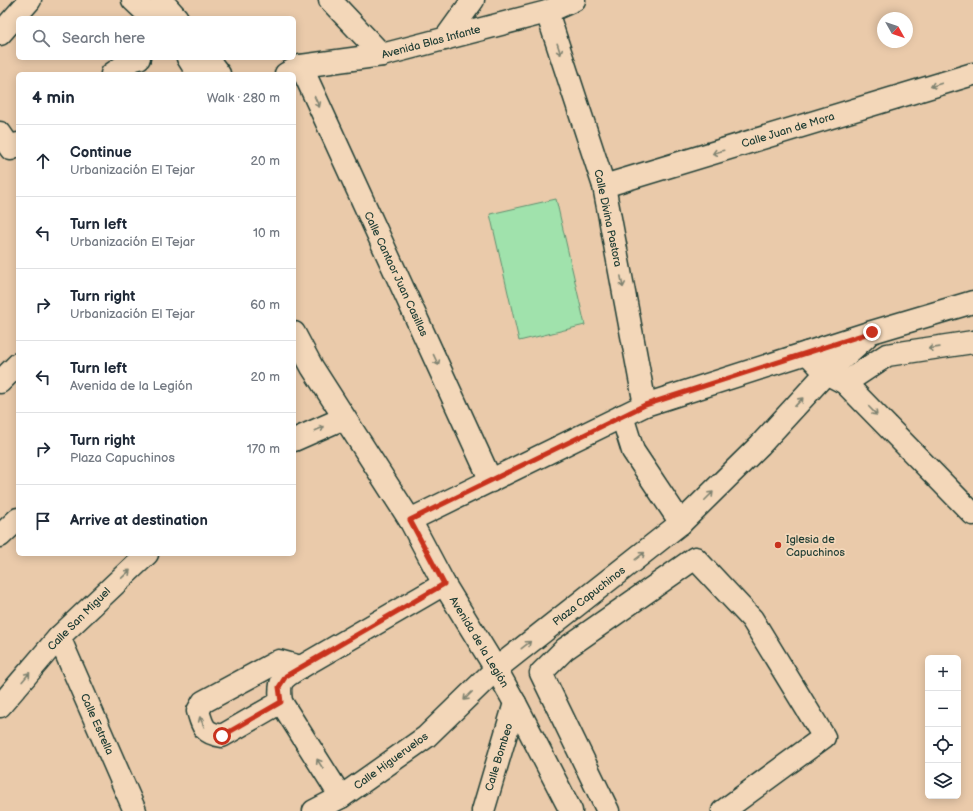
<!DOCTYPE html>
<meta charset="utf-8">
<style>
body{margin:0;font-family:"Balsamiq Sans",sans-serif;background:#f2f2f3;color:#1f2937}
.controls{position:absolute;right:12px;bottom:12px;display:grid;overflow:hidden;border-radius:6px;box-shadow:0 2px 10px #0003}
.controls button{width:36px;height:36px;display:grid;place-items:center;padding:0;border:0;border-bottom:1px solid #e0e1e3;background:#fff;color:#1f2937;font:20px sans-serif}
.compass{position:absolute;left:877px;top:12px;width:36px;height:36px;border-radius:50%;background:#fff;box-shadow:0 2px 10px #0003;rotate:130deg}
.stop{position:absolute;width:12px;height:12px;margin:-9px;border:3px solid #c8321e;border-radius:50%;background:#fff}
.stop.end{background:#c8321e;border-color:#fff;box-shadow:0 1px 4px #0008}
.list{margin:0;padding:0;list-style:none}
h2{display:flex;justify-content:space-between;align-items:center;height:52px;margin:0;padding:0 16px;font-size:17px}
h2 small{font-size:13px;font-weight:400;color:#747a83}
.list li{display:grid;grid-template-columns:26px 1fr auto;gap:12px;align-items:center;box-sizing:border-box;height:72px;padding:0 16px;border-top:1px solid #e0e1e3}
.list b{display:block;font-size:15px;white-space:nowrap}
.list p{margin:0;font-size:13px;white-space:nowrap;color:#747a83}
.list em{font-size:13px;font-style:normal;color:#747a83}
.icon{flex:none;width:22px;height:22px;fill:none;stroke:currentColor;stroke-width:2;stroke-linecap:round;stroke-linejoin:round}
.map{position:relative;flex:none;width:973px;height:811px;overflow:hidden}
.search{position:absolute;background:#fff;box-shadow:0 2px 10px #0003;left:16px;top:16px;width:280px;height:44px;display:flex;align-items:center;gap:10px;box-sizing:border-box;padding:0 14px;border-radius:6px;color:#747a83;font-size:15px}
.panel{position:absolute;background:#fff;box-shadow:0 2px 10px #0003;left:16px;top:72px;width:280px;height:484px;border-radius:6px}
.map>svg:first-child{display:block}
</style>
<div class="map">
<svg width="973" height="811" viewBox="0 0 973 811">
<rect width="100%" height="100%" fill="#eacaaa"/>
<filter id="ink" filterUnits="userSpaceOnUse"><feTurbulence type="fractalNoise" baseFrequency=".025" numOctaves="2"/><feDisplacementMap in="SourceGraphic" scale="8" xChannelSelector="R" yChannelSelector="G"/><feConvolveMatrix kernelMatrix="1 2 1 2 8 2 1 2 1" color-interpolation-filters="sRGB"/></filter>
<g filter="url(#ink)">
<!-- green -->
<path fill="#a0e2ac" stroke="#609070" d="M 556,199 L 585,325 L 519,341 L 490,214 Z"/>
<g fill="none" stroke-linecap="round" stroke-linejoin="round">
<defs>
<g id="minor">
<path d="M 330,0 L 382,55"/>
<path d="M 547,12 L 604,186 L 645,405"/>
<path d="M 0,34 L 30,0"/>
<path d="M 445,39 L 473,0"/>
<path d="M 301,66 L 491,481"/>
<path d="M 112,74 L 132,60 L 139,58"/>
<path d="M 0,133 L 11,149 L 18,144"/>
<path d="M 604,186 L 973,74"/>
<path d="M 807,353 L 826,373 L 845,383 L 973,514"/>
<path d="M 0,382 L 18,364"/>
<path d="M 845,383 L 887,355 L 973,342"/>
<path d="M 622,416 L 633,451 L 681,523"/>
<path d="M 294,440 L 344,418"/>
<path d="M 0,536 L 18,519"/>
<path d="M 59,637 L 135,811"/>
<path d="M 301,667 C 282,679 278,679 281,702 L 341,797"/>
<path d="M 281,702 L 222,736 C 204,733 203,728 198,711 L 203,702 L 279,661 L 301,667 L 444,584"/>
<path d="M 0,706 L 59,637 L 147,554"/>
<path d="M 314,811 L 341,797 L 426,737 L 496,669"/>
<path d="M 483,811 L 515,703"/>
<path d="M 608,811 L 541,673 L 565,649 L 695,558 L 752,619 L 824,737 L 723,811"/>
</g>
<g id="tertiary">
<path d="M 286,74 L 301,66 L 382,55 L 547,12 L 574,0"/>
<path d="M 410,520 L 645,405 L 872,332 L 973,302"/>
<path d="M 496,669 L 681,523 L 760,445 L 826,373 L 866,337"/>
</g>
<g id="secondary">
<path d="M 133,0 L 152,18"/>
<path d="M 161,0 L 177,18"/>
<path d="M 188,58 L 198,74"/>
<path d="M 207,58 L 219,74"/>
<path d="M 294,333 L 312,367 L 410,520 L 444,584 L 496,669 L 515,703 L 571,811"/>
</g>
</defs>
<!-- minor casing -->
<use href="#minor" stroke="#1f3d34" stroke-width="25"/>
<!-- tertiary casing -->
<use href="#tertiary" stroke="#1f3d34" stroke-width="25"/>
<!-- secondary casing -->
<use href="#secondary" stroke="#1f3d34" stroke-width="25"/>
<!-- minor -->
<use href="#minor" stroke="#f3d7b9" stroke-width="22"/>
<!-- tertiary -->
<use href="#tertiary" stroke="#f3d7b9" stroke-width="22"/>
<!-- secondary -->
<use href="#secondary" stroke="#f3d7b9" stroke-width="22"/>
</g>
<!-- one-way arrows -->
<defs><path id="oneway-shaft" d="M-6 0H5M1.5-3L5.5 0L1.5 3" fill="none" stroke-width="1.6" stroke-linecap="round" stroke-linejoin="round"/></defs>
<g stroke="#7e8270">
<use href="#oneway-shaft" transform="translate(559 49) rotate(72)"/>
<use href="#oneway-shaft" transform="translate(936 85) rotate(163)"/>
<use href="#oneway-shaft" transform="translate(317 102) rotate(65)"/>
<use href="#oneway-shaft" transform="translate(718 152) rotate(163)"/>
<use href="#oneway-shaft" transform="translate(622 282) rotate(79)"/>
<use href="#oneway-shaft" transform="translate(934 348) rotate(172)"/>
<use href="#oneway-shaft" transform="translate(436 360) rotate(65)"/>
<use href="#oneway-shaft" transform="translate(799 402) rotate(-47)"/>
<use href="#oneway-shaft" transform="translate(873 411) rotate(46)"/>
<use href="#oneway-shaft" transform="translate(319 429) rotate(-24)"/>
<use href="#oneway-shaft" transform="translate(709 496) rotate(-45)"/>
<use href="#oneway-shaft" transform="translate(640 556) rotate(-38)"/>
<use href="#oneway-shaft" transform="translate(126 574) rotate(-43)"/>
<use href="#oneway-shaft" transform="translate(526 645) rotate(-38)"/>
<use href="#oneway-shaft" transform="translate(26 677) rotate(-50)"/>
<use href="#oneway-shaft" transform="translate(468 696) rotate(135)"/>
<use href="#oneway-shaft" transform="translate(202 722) rotate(-114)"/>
<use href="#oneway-shaft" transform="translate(320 764) rotate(-122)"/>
</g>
</g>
<g fill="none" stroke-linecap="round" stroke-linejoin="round" filter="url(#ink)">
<!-- route -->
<path stroke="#c8321e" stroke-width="5" d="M 222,736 L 281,702 L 279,687 L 286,676 L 444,584 L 410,520 L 645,405 L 872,332"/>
</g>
<!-- markers -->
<circle fill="#c8321e" stroke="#f3d7b9" stroke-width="1.5" cx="778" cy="545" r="4"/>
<g text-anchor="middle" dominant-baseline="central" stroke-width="3.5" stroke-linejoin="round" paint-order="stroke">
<!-- street labels -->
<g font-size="11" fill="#1f3d34" stroke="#f3d7b9">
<text transform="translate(431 42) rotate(-15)">Avenida Blas Infante</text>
<text transform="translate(788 130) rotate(-17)">Calle Juan de Mora</text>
<text transform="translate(608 218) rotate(78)">Calle Divina Pastora</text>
<text transform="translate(396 274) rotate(65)">Calle Cantaor Juan Casillas</text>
<text transform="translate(589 596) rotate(-38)">Plaza Capuchinos</text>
<text transform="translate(79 619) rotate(-45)">Calle San Miguel</text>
<text transform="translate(479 642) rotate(59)">Avenida de la Legión</text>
<text transform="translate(97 724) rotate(66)">Calle Estrella</text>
<text transform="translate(499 757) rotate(-73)">Calle Bombeo</text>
<text transform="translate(391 761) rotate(-36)">Calle Higueruelos</text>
</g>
<!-- poi labels -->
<g font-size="11" fill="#1f3d34" stroke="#f3d7b9" text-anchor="start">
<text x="786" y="539">Iglesia de<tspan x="786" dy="13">Capuchinos</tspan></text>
</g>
</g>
</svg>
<div class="controls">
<button>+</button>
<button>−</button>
<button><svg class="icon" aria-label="locate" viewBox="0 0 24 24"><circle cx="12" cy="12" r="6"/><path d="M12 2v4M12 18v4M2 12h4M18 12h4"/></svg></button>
<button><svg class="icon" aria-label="layers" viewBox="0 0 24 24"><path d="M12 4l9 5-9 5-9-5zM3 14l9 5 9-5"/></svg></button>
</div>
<svg class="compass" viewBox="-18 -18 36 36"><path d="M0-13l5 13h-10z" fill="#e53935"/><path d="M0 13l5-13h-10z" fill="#747a83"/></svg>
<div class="stop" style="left:222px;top:736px"></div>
<div class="stop end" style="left:872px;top:332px"></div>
<div class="search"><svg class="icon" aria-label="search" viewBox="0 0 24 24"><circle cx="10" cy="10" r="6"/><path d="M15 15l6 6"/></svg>Search here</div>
<section class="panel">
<h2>4 min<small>Walk · 280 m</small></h2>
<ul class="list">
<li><svg class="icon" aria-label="ahead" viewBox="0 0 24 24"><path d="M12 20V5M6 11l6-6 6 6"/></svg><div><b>Continue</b><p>Urbanización El Tejar</p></div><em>20 m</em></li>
<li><svg class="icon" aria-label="left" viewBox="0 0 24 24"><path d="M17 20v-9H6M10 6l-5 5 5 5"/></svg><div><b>Turn left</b><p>Urbanización El Tejar</p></div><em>10 m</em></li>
<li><svg class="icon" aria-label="right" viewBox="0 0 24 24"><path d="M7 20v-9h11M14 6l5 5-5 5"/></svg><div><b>Turn right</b><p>Urbanización El Tejar</p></div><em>60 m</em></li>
<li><svg class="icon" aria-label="left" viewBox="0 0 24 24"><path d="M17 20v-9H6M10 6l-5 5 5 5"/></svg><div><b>Turn left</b><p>Avenida de la Legión</p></div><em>20 m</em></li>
<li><svg class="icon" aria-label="right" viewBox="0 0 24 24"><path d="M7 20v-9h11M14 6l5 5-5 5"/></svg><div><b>Turn right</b><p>Plaza Capuchinos</p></div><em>170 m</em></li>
<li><svg class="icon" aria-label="arrive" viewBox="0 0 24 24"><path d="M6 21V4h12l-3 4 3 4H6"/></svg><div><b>Arrive at destination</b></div></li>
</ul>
</section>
</div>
